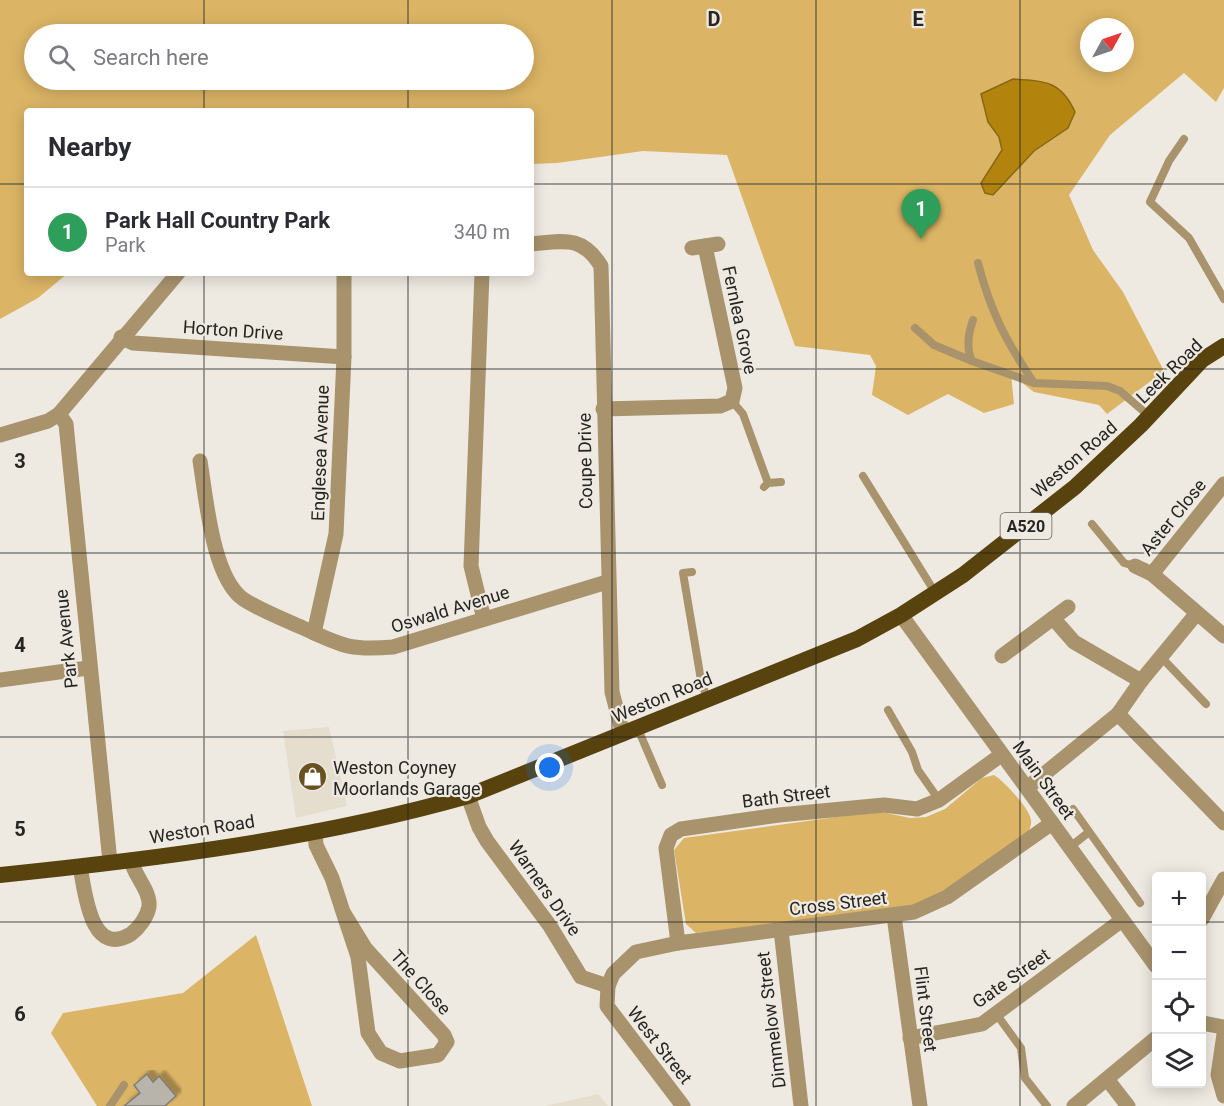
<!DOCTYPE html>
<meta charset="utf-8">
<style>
body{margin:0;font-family:Roboto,sans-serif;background:#f7f7f7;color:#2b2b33}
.controls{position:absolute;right:18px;bottom:18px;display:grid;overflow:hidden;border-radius:6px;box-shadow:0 3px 15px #0003}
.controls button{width:54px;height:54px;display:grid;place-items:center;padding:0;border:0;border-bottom:2px solid #e1e1e2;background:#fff;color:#2b2b33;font:30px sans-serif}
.compass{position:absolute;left:1080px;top:18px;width:54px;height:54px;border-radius:50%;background:#fff;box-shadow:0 3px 15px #0003;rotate:50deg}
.you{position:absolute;left:550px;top:768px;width:21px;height:21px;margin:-15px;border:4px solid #fff;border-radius:50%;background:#1a73e8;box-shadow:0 0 0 9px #1a73e833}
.badge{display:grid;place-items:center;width:39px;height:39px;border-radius:50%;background:#695121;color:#fff;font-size:20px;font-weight:700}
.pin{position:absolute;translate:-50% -50px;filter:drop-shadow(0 2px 3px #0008)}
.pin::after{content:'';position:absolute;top:32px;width:21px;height:18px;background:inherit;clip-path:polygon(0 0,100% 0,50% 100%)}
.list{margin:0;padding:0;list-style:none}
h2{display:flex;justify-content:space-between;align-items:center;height:78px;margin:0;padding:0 24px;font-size:26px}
h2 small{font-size:20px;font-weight:400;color:#7c7c81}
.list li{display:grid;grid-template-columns:39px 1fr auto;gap:18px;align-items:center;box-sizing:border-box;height:90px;padding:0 24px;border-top:2px solid #e1e1e2}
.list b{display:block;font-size:22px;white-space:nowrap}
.list p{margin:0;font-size:20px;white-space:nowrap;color:#7c7c81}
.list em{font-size:20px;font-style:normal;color:#7c7c81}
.icon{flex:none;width:33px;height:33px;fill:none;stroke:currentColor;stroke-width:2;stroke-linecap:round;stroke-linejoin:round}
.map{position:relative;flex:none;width:1224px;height:1106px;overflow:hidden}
.search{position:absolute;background:#fff;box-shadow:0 3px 15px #0003;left:24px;top:24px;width:510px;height:66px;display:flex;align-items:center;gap:15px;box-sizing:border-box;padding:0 21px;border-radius:33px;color:#7c7c81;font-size:22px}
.panel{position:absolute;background:#fff;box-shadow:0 3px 15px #0003;left:24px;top:108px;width:510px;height:168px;border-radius:6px}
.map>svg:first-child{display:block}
</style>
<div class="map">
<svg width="1224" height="1106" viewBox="0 0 1224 1106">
<defs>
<filter id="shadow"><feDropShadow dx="5.5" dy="-5.5" stdDeviation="1.5" flood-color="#0004"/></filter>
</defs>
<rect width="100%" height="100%" fill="#eeeae2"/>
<!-- built -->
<g fill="#e5ddce">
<path d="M 329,727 L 347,806 L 296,818 L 283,731 Z"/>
<path d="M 598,1094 L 608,1106 L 545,1106 Z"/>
</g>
<!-- green -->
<g fill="#dbb465" fill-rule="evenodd">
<path d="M 0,0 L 1224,0 L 1224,88 L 1216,102 L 1184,73 L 1110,135 L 1069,195 L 1093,250 L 1123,292 L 1164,371 L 1107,414 L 1099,405 L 1034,392 L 1011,374 L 1014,404 L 984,413 L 948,394 L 908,415 L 872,395 L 876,366 L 870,355 L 795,346 L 727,155 L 643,151 L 557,163 L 531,164 L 531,111 L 27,111 L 27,273 L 68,273 L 38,298 L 0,319 ZM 1089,27 L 1125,27 L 1125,63 L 1089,63 ZM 34,34 L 524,34 L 524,80 L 34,80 Z"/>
<path d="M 994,775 C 1004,781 1030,809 1031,820 C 1032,825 1029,830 1028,834 L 933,902 L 898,912 L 696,933 L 686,924 L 674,850 L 684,838 L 851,815 L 882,812 L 910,818 L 926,817 L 945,809 L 982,778 Z"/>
<path d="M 256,935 L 312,1106 L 97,1106 L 51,1033 L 63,1013 L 183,993 Z"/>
</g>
<!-- water -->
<path fill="#b2840d" stroke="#886813" stroke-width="1.5" d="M 1013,79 C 1045,81 1061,81 1075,112 L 1068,128 L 1034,151 L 993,195 L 985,193 L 981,183 L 1002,150 L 999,137 L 988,122 L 981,94 Z"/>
<!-- building -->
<path fill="#b8b4ac" stroke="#7e7b73" stroke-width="1.5" filter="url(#shadow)" d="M 147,1074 L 153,1082 L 159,1076 L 176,1096 L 165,1106 L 124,1106 L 140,1093 L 134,1085 Z"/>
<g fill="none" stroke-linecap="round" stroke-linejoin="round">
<!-- service -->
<g stroke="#a8936d" stroke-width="8">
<path d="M 1184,139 L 1169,161 L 1150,202 L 1189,238 L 1224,299"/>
<path d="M 978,263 C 991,313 1006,341 1034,383"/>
<path d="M 973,320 C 968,334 966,348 972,361 L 1034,383 L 1107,386 L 1120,391 L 1149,416"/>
<path d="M 915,328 L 934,345 L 972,361"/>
<path d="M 732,401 L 743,414 L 768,483"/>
<path d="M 863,476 L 936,594"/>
<path d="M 764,487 L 768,483 L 781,482"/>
<path d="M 1092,524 L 1124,563 L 1135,566"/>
<path d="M 692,572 L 683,573 L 701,680 L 707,699"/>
<path d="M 1162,658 L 1206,704"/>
<path d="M 888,710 L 912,752 L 918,770 L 939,800"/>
<path d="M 638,729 L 662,785"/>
<path d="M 1073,809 L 1140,903"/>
<path d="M 1070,847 L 1089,832"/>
<path d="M 997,1015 L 1021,1048 L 1025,1078 L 1047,1106"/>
<path d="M 110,1106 L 124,1085"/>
</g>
<!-- minor -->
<g stroke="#a8936d" stroke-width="15">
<path d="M 531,244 C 563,241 582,235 601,266 L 612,692 L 623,734"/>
<path d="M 692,248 L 718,244"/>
<path d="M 482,273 L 471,566 L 484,619"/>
<path d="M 121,337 L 133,343 L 344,357"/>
<path d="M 603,409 L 720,406 L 732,401 L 735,388 L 705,246"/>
<path d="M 59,414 L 66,424 L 110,862"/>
<path d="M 0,435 L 48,421 L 59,414 L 178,273"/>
<path d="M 200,461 C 206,496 212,577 243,599 C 260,610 282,619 301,627 C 341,645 348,651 393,647 L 607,582"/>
<path d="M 1135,566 L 1152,574 L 1224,636"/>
<path d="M 1152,574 L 1224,484"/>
<path d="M 901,615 L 1156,966"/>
<path d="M 1053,618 L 1074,642 L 1141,681"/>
<path d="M 314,633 L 336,534 L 344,357 L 344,273"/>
<path d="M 1002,656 L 1068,607"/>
<path d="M 0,680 L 88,668"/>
<path d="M 1118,714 L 1224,823"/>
<path d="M 1027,788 L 1118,714 L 1141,681 L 1197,613"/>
<path d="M 468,796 L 479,827 L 487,841 L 550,926 L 581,977 L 608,986"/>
<path d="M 315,831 L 316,845 L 332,878 L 343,912 L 365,948 L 444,1035 L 447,1042 L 438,1055 L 400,1061 L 381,1053 L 368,1033 L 358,957 L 343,912"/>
<path d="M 80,867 C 85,890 90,959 131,934 C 139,928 147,917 149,907 C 151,891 134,876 131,860"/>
<path d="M 894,916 L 920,1106"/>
<path d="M 1202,919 L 1224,879"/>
<path d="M 781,930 L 801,1106"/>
<path d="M 678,943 L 666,848 L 671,835 L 681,829 L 779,815 L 884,805 L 917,809 L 939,800 L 1001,755"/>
<path d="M 1202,1023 L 1224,1027"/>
<path d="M 1224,1034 L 1218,1075 L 1224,1096"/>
<path d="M 910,1038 L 982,1024 L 1122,920"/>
<path d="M 1107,1079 L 1128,1106"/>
<path d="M 683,1106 L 607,1006 L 608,986 L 613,974 L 636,952 L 678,943 L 914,912 L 947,897 L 1052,823"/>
<path d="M 1074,1106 L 1156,1038"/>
</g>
<!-- trunk -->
<path stroke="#58420e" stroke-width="16" d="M 0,875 C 156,859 316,839 468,796 L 857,639 L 901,615 L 963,575 L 1075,487 L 1141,425 L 1202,360 L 1224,346"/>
</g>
<!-- grid -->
<path fill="none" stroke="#262522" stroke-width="1.5" stroke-opacity="0.55" d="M 204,0 L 204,34M 408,0 L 408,34M 612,0 L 612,1106M 816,0 L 816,1106M 1020,0 L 1020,1106M 204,80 L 204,111M 408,80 L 408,111M 0,184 L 27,184M 531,184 L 1224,184M 204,273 L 204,1106M 408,273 L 408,1106M 0,369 L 1224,369M 0,553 L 1224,553M 0,737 L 1224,737M 0,922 L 1156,922M 1202,922 L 1224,922"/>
<!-- icons -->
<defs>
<symbol id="shop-disc" viewBox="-11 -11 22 22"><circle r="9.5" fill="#695121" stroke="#eeeae2"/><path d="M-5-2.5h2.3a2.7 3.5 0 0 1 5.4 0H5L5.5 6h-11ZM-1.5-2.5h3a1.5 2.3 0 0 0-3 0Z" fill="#fff"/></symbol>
</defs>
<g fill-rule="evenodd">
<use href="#shop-disc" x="296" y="760" width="33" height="33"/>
</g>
<g text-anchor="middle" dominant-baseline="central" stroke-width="4.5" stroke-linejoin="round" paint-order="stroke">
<!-- shield labels -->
<rect fill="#eeeae2" stroke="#62605c" stroke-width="1.5" x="1000.5" y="513" width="51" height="26" rx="4.5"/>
<g font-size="16" font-weight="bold" fill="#262522">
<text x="1026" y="526">A520</text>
</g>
<!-- street labels -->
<g font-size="18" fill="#262522" stroke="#eeeae2">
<text transform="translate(740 320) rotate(78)">Fernlea Grove</text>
<text transform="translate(233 330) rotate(4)">Horton Drive</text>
<text transform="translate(1169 371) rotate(-44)">Leek Road</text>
<text transform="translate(320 453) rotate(-88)">Englesea Avenue</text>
<text transform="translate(1074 459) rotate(-41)">Weston Road</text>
<text transform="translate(585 461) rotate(-91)">Coupe Drive</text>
<text transform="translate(1173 517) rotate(-51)">Aster Close</text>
<text transform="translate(450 609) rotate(-17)">Oswald Avenue</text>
<text transform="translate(66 639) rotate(-96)">Park Avenue</text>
<text transform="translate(662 697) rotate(-22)">Weston Road</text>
<text transform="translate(1044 780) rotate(54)">Main Street</text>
<text transform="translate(786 796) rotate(-7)">Bath Street</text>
<text transform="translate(202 829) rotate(-9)">Weston Road</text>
<text transform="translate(545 888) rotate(55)">Warners Drive</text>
<text transform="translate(838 903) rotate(-7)">Cross Street</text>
<text transform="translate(1011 978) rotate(-35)">Gate Street</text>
<text transform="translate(421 982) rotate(48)">The Close</text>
<text transform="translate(926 1009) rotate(83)">Flint Street</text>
<text transform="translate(771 1020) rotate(-97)">Dimmelow Street</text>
<text transform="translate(660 1045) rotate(52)">West Street</text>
</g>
<!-- poi labels -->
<g font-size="18" fill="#262522" stroke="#eeeae2" text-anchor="start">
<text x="333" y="767">Weston Coyney<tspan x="333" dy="21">Moorlands Garage</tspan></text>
</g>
</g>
<g font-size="20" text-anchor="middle" font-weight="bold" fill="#262522" stroke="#eeeae2" stroke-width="4.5" stroke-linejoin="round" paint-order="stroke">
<text x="714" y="26">D</text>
<text x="918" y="26">E</text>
<text x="20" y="468">3</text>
<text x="20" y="652">4</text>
<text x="20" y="836">5</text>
<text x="20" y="1021">6</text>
</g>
</svg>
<div class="controls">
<button>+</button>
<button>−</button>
<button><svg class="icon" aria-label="locate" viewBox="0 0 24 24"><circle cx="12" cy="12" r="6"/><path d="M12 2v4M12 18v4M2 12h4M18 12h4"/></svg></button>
<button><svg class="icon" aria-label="layers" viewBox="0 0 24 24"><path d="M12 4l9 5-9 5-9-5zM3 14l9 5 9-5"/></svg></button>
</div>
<svg class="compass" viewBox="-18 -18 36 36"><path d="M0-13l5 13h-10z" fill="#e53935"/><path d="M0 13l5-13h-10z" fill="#7c7c81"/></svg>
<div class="you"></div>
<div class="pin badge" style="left:921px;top:239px;background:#2e9e5b">1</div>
<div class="search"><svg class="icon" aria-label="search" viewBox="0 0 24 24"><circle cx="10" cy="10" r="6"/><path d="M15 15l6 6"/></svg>Search here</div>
<section class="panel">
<h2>Nearby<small></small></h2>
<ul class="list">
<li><span class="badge" style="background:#2e9e5b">1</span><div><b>Park Hall Country Park</b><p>Park</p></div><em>340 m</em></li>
</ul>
</section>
</div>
